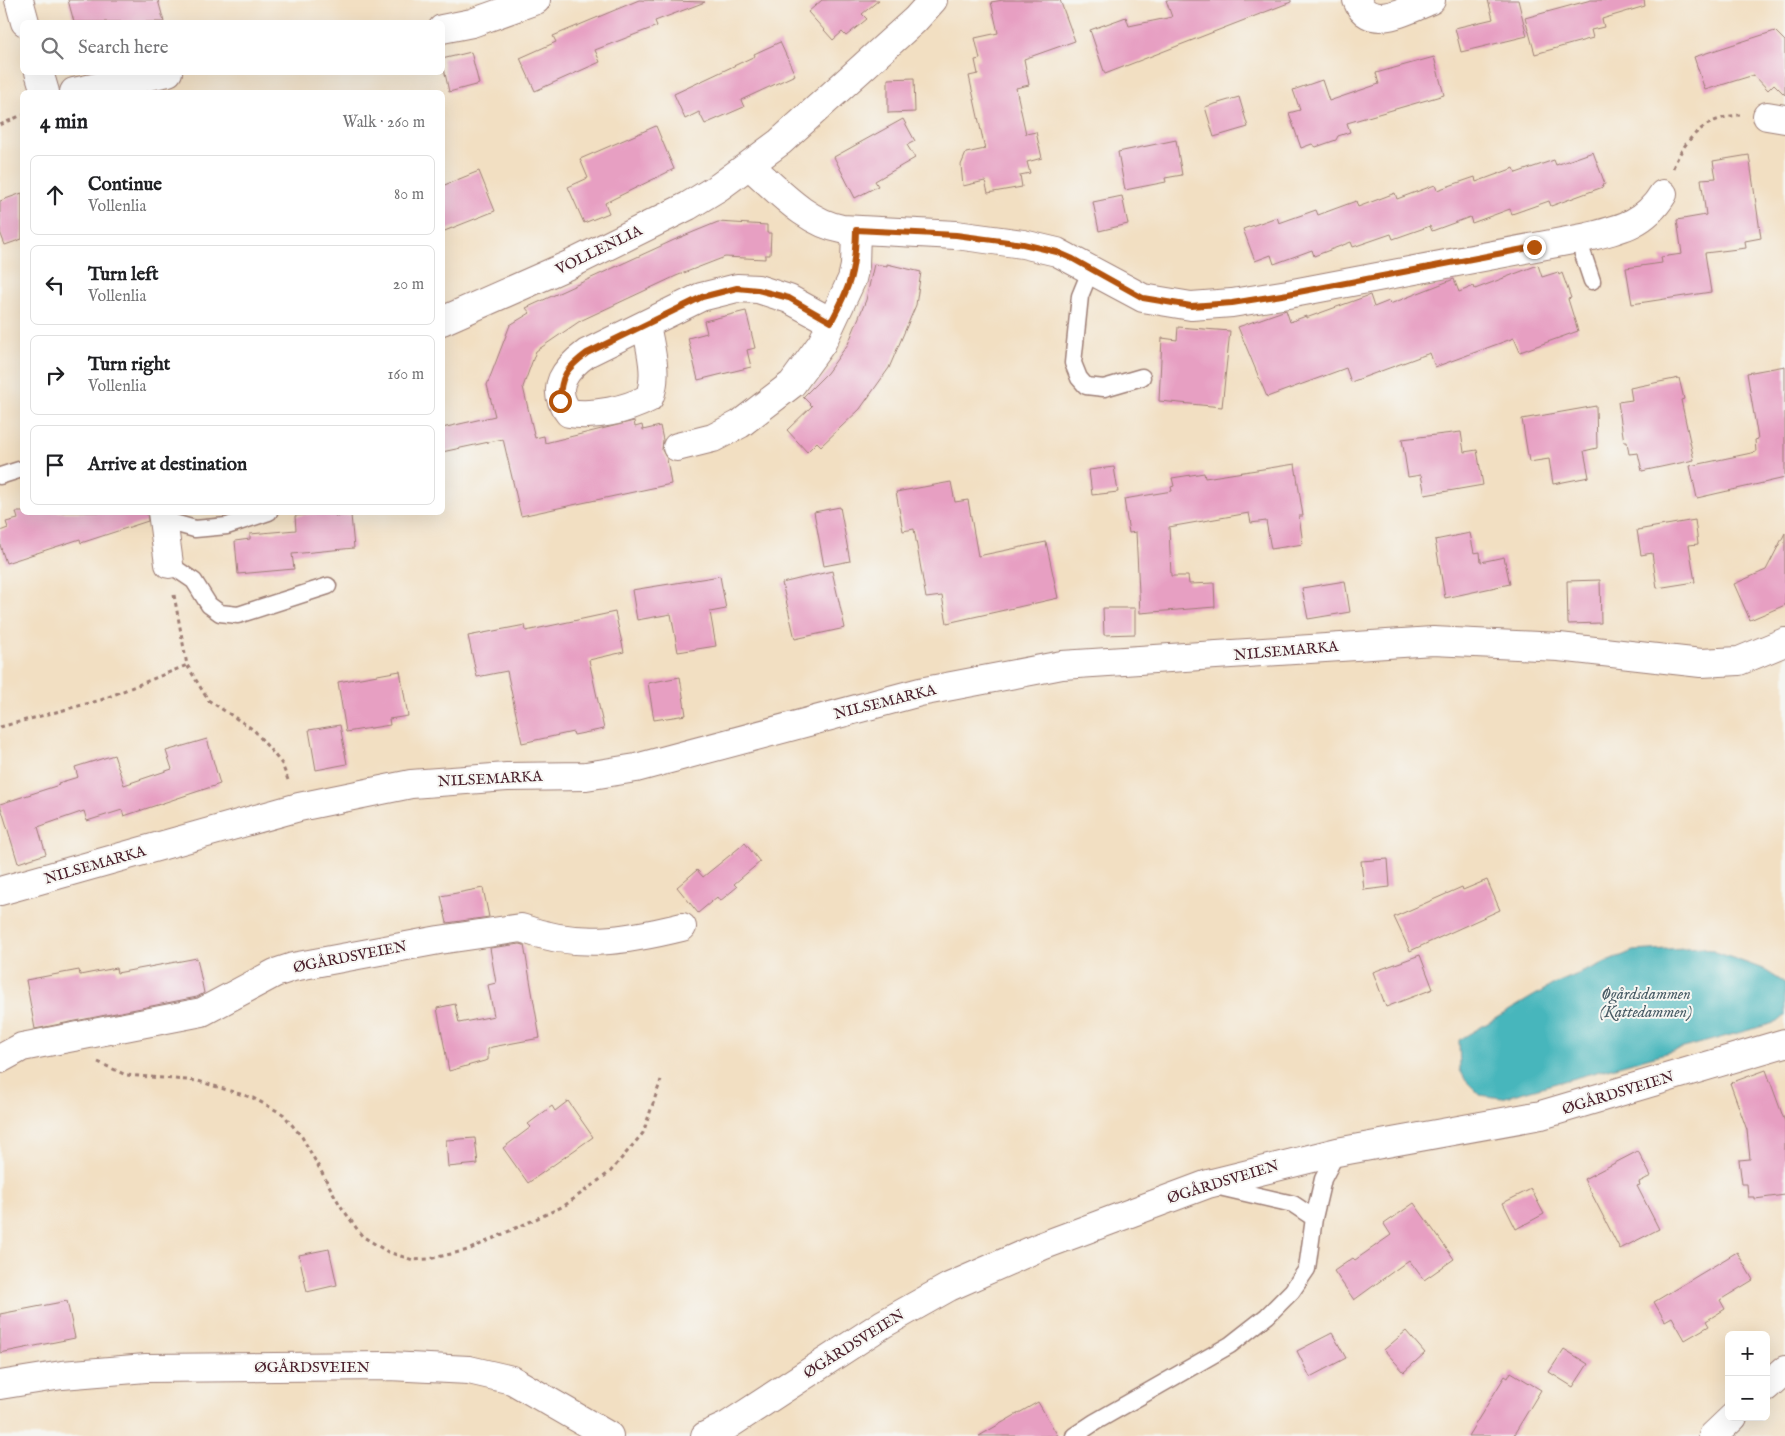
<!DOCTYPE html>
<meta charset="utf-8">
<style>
body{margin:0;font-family:"IM FELL English",serif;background:#f6f6f6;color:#202124}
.controls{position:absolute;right:15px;bottom:15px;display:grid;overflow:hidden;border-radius:8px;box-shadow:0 5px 20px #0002}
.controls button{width:45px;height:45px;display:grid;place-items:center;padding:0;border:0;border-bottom:1px solid #e0e0e0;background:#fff;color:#202124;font:25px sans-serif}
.stop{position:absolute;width:15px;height:15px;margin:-11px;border:4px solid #b45309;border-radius:50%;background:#fff}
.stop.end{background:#b45309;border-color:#fff;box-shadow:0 1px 5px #0008}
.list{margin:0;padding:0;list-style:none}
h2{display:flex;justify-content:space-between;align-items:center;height:65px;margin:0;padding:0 20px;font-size:21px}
h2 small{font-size:16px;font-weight:400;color:#757577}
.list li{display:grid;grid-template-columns:32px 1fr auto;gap:15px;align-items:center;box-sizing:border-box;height:80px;margin:0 10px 10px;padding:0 10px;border:1px solid #e0e0e0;border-radius:8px}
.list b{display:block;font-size:19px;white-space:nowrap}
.list p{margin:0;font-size:16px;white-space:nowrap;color:#757577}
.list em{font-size:16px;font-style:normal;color:#757577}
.icon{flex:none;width:28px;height:28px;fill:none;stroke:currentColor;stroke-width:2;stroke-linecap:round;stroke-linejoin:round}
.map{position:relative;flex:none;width:1785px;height:1436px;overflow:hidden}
.search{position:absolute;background:#fff;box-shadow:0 5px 20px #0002;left:20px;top:20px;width:425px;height:55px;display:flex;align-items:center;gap:12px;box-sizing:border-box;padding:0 18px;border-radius:8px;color:#757577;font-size:19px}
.panel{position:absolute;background:#fff;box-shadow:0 5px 20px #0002;left:20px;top:90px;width:425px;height:425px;border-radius:8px}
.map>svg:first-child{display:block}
</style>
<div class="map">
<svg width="1785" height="1436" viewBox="0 0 1785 1436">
<rect width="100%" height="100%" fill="#f6f6f2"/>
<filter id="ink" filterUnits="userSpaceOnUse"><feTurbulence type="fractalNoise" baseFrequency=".02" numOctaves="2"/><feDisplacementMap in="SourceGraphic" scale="10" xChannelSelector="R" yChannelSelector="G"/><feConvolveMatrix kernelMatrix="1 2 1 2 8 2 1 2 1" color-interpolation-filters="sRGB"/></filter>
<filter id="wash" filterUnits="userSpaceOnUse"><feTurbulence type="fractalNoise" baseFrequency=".0096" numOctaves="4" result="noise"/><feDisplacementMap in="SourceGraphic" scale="20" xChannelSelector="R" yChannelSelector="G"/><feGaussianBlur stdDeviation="1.12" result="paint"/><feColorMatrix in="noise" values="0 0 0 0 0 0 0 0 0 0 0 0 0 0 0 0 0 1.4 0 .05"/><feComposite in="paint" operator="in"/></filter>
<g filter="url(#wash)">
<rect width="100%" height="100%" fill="#f2dfc2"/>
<!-- water -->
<path fill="#46b6bc" stroke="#486a74" d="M 1702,947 L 1763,969 L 1785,983 L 1785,1016 L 1778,1022 L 1502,1098 L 1480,1095 L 1466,1081 L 1460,1070 L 1459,1040 L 1554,984 L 1633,951 Z"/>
<g id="blocks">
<!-- building -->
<g fill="#e79fc2">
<path d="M 68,0 L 158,0 L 164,22 L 74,22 Z"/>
<path d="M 639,0 L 705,2 L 655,21 L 657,26 L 595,50 L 600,62 L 535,91 L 520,58 L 556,42 L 553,36 Z"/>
<path d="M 822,0 L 879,0 L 862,14 L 867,19 L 846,36 L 842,32 L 833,40 L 808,12 Z"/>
<path d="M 1003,0 L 1060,0 L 1075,41 L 1024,59 L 1029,85 L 1016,88 L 1026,134 L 1036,132 L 1042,158 L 1027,162 L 1030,173 L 1020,175 L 1022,187 L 988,193 L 985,181 L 963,186 L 961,165 L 966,153 L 985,149 L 969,76 L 978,74 L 975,60 L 980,59 L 975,38 L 998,33 L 991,2 Z"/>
<path d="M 1166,0 L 1291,0 L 1291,2 L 1105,74 L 1090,30 L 1126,17 L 1129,26 L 1172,17 Z"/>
<path d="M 1488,0 L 1518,0 L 1527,36 L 1461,52 L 1455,28 L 1493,19 Z"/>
<path d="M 1591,0 L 1644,0 L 1645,6 L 1602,19 L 1604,27 L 1591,30 L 1593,38 L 1535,54 L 1525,18 Z"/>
<path d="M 1775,31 L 1785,41 L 1785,95 L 1774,84 L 1768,90 L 1754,75 L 1705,90 L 1694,57 Z"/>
<path d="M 780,42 L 795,75 L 741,100 L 744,107 L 705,124 L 699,112 L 685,119 L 674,94 L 755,56 L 754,54 Z"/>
<path d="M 471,52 L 479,84 L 449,92 L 442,59 Z"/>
<path d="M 1434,57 L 1444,95 L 1347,123 L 1350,132 L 1338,136 L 1336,140 L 1316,147 L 1312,144 L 1301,148 L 1289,113 L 1300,110 L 1293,90 L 1322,80 L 1329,101 L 1379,84 L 1376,73 Z"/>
<path d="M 914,78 L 915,112 L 888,113 L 888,79 Z"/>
<path d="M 1239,97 L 1248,127 L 1214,137 L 1205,107 Z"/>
<path d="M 903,119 L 915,141 L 907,145 L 915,158 L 875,181 L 878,186 L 855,198 L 834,157 Z"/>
<path d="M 656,126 L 674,169 L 605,203 L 609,213 L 584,223 L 568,187 L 588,178 L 580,159 Z"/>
<path d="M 1176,140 L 1182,175 L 1165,178 L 1166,182 L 1125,190 L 1118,152 Z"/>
<path d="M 1593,152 L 1605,184 L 1602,185 L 1603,187 L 1551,206 L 1549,201 L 1512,214 L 1510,209 L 1472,223 L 1470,217 L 1432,231 L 1430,226 L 1393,239 L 1391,234 L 1353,247 L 1351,242 L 1314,256 L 1312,250 L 1274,264 L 1271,255 L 1255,261 L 1243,229 L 1277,217 L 1279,223 L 1316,210 L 1318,215 L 1356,201 L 1358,207 L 1395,193 L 1397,199 L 1435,185 L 1437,190 L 1475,177 L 1476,182 L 1514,168 L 1516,173 L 1554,160 L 1556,165 Z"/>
<path d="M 1749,155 L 1761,238 L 1745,241 L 1746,248 L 1705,253 L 1711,292 L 1632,304 L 1626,268 L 1662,263 L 1661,257 L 1682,254 L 1677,220 L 1706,215 L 1701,179 L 1716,178 L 1713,161 Z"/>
<path d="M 479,171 L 495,211 L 442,232 L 442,186 Z"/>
<path d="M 22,193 L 22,239 L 5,245 L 0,232 L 0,201 Z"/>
<path d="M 1122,196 L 1128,224 L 1099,231 L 1093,202 Z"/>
<path d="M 718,222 L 767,225 L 767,233 L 771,233 L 770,255 L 765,255 L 765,259 L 725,257 L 676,276 L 580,321 L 536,351 L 523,387 L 535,438 L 544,436 L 545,443 L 634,421 L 635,427 L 642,425 L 643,430 L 660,426 L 663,440 L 662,450 L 667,459 L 671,484 L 521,516 L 503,439 L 442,452 L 442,428 L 495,416 L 487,385 L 510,325 L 530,313 L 526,308 L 674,240 Z"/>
<path d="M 874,264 L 887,266 L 887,264 L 921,272 L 916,305 L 889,368 L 860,409 L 821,446 L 817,442 L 807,452 L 787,430 L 812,406 L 803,397 L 827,373 L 848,344 L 866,300 Z"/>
<path d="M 1538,265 L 1542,277 L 1558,272 L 1559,275 L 1562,273 L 1571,298 L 1568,299 L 1578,331 L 1520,352 L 1514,338 L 1435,367 L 1430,353 L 1351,382 L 1346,368 L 1267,397 L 1238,327 L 1286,310 L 1290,322 L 1306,316 L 1306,318 L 1370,295 L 1374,307 L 1389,301 L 1390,304 L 1454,279 L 1459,292 L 1474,286 L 1475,289 Z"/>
<path d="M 746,311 L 755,348 L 747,350 L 751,367 L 698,380 L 688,338 L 707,333 L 704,321 Z"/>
<path d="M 1178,327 L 1230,331 L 1222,407 L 1159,401 L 1162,338 L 1177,340 Z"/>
<path d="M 1785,366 L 1785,478 L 1697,498 L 1690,466 L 1756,452 L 1755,440 L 1758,439 L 1747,373 Z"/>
<path d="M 1679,378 L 1684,399 L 1681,400 L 1694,460 L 1642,471 L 1638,453 L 1629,454 L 1627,442 L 1624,442 L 1618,402 L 1632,400 L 1630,388 Z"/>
<path d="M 1596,406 L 1597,448 L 1584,451 L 1589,477 L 1553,484 L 1549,459 L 1529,462 L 1522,419 Z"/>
<path d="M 1461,432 L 1464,452 L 1477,450 L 1483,485 L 1425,495 L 1421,475 L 1408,477 L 1402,439 Z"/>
<path d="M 1295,464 L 1303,516 L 1299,516 L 1303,544 L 1271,549 L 1266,521 L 1251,523 L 1249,513 L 1169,527 L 1171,576 L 1188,576 L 1189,584 L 1214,583 L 1215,607 L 1140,613 L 1136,532 L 1129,533 L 1124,499 L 1172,491 L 1171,487 L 1174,486 L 1172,478 L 1204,473 L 1205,478 Z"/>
<path d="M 1114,467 L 1118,492 L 1092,495 L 1089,470 Z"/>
<path d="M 951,482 L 955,502 L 968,500 L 978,556 L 1046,542 L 1058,598 L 947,623 L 942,596 L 926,598 L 914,529 L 903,531 L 896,492 Z"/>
<path d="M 840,507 L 850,561 L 824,566 L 814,512 Z"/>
<path d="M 16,512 L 147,512 L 148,521 L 81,543 L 80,539 L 6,563 L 0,545 L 0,531 L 8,528 L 6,522 L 18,519 Z"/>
<path d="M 328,512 L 335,512 L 335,516 L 351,515 L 354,548 L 292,554 L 294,569 L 238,574 L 235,541 L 250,539 L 250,534 L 296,530 L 295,516 Z"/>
<path d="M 1695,520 L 1698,544 L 1689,545 L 1695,582 L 1657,588 L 1652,553 L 1641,555 L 1637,530 Z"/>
<path d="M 1470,533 L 1474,553 L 1480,552 L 1481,562 L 1504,557 L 1510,584 L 1445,598 L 1435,540 Z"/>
<path d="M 1785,533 L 1785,605 L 1750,620 L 1734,584 L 1766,570 Z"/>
<path d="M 832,571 L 845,628 L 795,639 L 782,583 Z"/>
<path d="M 720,576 L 726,609 L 710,612 L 716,646 L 678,652 L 671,614 L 637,620 L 632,590 Z"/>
<path d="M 1600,580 L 1601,623 L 1568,624 L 1567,581 Z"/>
<path d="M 1345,581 L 1350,612 L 1308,619 L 1302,588 Z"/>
<path d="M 1103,608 L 1135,608 L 1135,634 L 1104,635 Z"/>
<path d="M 615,612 L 624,652 L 589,660 L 604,729 L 574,735 L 573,732 L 522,743 L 507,671 L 477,677 L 468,636 L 525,625 L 526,631 Z"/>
<path d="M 400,671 L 408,716 L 389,719 L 390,725 L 346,732 L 338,682 Z"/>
<path d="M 680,677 L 686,715 L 654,720 L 648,683 Z"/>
<path d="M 340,725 L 347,764 L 316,770 L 309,730 Z"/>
<path d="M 207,739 L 220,784 L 124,816 L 122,810 L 87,821 L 84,811 L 38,827 L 46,854 L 18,863 L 0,804 L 59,785 L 58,783 L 78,777 L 75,767 L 114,755 L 124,785 L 172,769 L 166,751 Z"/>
<path d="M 745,843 L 760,862 L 734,884 L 737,887 L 720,901 L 717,897 L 698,913 L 677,887 L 697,870 L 703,877 Z"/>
<path d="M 1388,859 L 1390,887 L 1364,890 L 1361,861 Z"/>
<path d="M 1487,880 L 1500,910 L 1410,951 L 1394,917 L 1462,887 L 1463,890 Z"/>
<path d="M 483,888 L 489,917 L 447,923 L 441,896 Z"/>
<path d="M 520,944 L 524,945 L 540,1038 L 492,1047 L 488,1049 L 488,1060 L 449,1071 L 437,1008 L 455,1004 L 459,1023 L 494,1016 L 488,985 L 496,983 L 490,948 Z"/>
<path d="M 1420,955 L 1433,989 L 1386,1007 L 1373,972 Z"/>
<path d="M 197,958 L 204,993 L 197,997 L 35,1029 L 26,980 L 79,970 L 80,975 L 116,968 L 117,973 Z"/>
<path d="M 1766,1070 L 1785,1122 L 1785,1195 L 1755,1199 L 1755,1197 L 1748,1197 L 1747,1184 L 1742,1184 L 1739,1160 L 1750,1159 L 1747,1130 L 1730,1083 Z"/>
<path d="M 568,1101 L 593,1137 L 528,1183 L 503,1148 L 531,1127 L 528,1124 L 552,1106 L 555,1111 Z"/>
<path d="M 475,1138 L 478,1164 L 448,1167 L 446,1140 Z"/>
<path d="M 1638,1151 L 1651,1176 L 1639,1182 L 1640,1185 L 1637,1186 L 1659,1229 L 1620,1249 L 1584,1179 Z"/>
<path d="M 1531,1189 L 1544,1214 L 1516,1229 L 1503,1203 Z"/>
<path d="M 1414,1203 L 1454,1259 L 1424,1280 L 1409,1260 L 1354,1300 L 1334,1271 L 1353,1258 L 1355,1260 L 1391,1235 L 1384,1224 Z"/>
<path d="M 329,1249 L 337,1285 L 307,1292 L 299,1255 Z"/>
<path d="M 1737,1252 L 1753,1280 L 1720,1300 L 1725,1309 L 1706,1321 L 1709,1326 L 1685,1340 L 1672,1317 L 1665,1321 L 1654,1302 Z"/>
<path d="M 67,1301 L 75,1338 L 0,1353 L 0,1314 Z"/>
<path d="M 1406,1331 L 1425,1353 L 1404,1372 L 1384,1350 Z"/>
<path d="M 1332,1333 L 1346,1358 L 1310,1377 L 1297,1351 Z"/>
<path d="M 1564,1349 L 1588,1364 L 1573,1387 L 1549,1372 Z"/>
<path d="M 1511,1372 L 1541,1390 L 1513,1436 L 1468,1436 L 1505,1376 L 1508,1378 Z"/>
<path d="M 1038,1402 L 1058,1436 L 979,1436 Z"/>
</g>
</g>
</g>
<g filter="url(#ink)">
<use href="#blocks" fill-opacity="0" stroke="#9e7f76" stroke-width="1"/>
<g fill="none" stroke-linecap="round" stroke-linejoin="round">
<defs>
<g id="lane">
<path d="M 1578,239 L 1592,281"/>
<path d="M 1091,269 L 1080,296 L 1073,363 L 1079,378 L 1086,386 L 1104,388 L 1142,377"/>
<path d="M 0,476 L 22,469"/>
<path d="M 163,520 L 195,529 L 227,526 L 269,512"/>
<path d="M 169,564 L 194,581 L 209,605 L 220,613 L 238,615 L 328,586"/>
<path d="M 1215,1186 L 1293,1204 L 1314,1218"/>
<path d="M 1074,1436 L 1095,1422 L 1230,1345 L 1267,1316 L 1292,1291 L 1307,1269 L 1314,1218 L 1323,1179 L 1337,1152"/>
</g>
<g id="street">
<path d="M 19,0 L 25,22"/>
<path d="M 1357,0 C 1369,33 1409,9 1431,0"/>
<path d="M 442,29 L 472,23 L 536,0"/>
<path d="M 39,72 L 45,92"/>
<path d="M 74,92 L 168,72"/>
<path d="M 1767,116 L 1785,119"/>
<path d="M 750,166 C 778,190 805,222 842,229 L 956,235 L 1023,244 L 1057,252 L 1143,298 L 1191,306 L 1232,303 L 1288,294 L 1588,237 C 1620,229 1645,224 1663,194"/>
<path d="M 442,321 L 571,264 L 688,206 L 719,187 L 780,142 L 915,20 L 933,0"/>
<path d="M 646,324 C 650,349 659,375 649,398 C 626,410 594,417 569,413 C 549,388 565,369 587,353 L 701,297 L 737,288 L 758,289 L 789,299 L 831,322"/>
<path d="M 677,447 L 713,438 L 740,424 L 792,384 L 822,343 L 852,279 L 855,266 L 856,230"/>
<path d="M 162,512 L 169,564"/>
<path d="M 0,891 L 299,807 L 411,784 L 507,777 L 586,776 L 636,768 L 920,692 L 1062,665 L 1433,641 L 1559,647 L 1701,663 L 1739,661 L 1785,642"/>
<path d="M 0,1059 L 22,1047 L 202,1012 L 275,973 L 293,967 L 439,940 L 521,928 C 578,949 625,941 682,927"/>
<path d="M 0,1385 L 62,1375 L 146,1368 L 389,1366 L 469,1370 L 512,1380 L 609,1436"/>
<path d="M 1766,1387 L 1785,1370"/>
<path d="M 705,1436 L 727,1426 L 883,1324 L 949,1287 L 1042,1246 L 1208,1184 L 1337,1152 L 1541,1115 L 1785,1043"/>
<path d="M 1713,1436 L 1733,1417"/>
</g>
</defs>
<!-- lane casing -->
<use href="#lane" stroke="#9e7f76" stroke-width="19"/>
<!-- street casing -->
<use href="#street" stroke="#9e7f76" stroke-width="30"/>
<!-- path -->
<g stroke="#9e7f76" stroke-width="3" stroke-dasharray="4 4" stroke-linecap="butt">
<path d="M 0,125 L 22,115"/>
<path d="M 1673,168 C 1685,138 1706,117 1740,115"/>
<path d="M 174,595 L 187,665 L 208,700 L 254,730 L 282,764 L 288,780"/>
<path d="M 0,727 L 101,700 L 187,665"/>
<path d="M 98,1062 L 126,1075 L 198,1081 L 253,1098 L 283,1114 L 302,1137 L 340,1205 L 362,1236 L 388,1252 L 413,1260 L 429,1259 L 468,1250 L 564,1206 L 610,1172 L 643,1133 L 661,1080"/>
</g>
<!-- lane -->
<use href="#lane" stroke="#fff" stroke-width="16"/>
<!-- street -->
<use href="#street" stroke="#fff" stroke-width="28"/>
</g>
</g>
<g fill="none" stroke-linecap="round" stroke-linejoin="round" filter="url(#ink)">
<!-- route -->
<path stroke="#b45309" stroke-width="6" d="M 560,401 C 560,376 567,368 587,353 L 702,297 L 737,288 L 758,290 L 789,298 L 831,322 C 851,285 855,271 856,230 L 956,235 L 1023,244 L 1057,252 L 1073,259 L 1143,298 L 1191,306 L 1232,303 L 1288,294 L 1534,247"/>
</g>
<g text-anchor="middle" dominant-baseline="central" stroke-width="4" stroke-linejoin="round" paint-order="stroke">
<!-- street labels -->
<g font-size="15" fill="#4a1f2b" stroke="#f6f6f2">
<text transform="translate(599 250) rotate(-26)">VOLLENLIA</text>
<text transform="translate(1286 651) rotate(-5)">NILSEMARKA</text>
<text transform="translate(885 702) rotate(-14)">NILSEMARKA</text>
<text transform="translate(490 779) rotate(-3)">NILSEMARKA</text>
<text transform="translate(95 865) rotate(-16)">NILSEMARKA</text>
<text transform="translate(350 957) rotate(-11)">ØGÅRDSVEIEN</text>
<text transform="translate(1618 1093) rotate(-17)">ØGÅRDSVEIEN</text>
<text transform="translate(1223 1182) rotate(-17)">ØGÅRDSVEIEN</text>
<text transform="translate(854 1344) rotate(-32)">ØGÅRDSVEIEN</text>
<text x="312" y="1367">ØGÅRDSVEIEN</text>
</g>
<!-- water labels -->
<g font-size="16" font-style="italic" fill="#485b65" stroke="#f6f6f2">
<text x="1646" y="995">Øgårdsdammen<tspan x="1646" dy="18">(Kattedammen)</tspan></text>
</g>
</g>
</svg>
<div class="controls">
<button>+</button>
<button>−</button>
</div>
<div class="stop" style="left:560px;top:401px"></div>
<div class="stop end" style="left:1534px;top:247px"></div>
<div class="search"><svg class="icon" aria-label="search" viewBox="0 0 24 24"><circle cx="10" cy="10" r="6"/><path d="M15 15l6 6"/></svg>Search here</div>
<section class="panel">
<h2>4 min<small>Walk · 260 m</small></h2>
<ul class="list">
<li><svg class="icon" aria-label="ahead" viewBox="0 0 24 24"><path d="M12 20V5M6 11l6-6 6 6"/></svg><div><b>Continue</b><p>Vollenlia</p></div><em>80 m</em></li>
<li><svg class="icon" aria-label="left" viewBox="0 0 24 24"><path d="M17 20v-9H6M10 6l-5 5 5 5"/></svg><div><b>Turn left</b><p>Vollenlia</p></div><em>20 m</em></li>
<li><svg class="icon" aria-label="right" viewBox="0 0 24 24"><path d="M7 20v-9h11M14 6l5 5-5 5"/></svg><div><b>Turn right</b><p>Vollenlia</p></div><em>160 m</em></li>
<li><svg class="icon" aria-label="arrive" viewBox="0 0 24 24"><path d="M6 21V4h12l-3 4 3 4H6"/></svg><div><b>Arrive at destination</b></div></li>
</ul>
</section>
</div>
